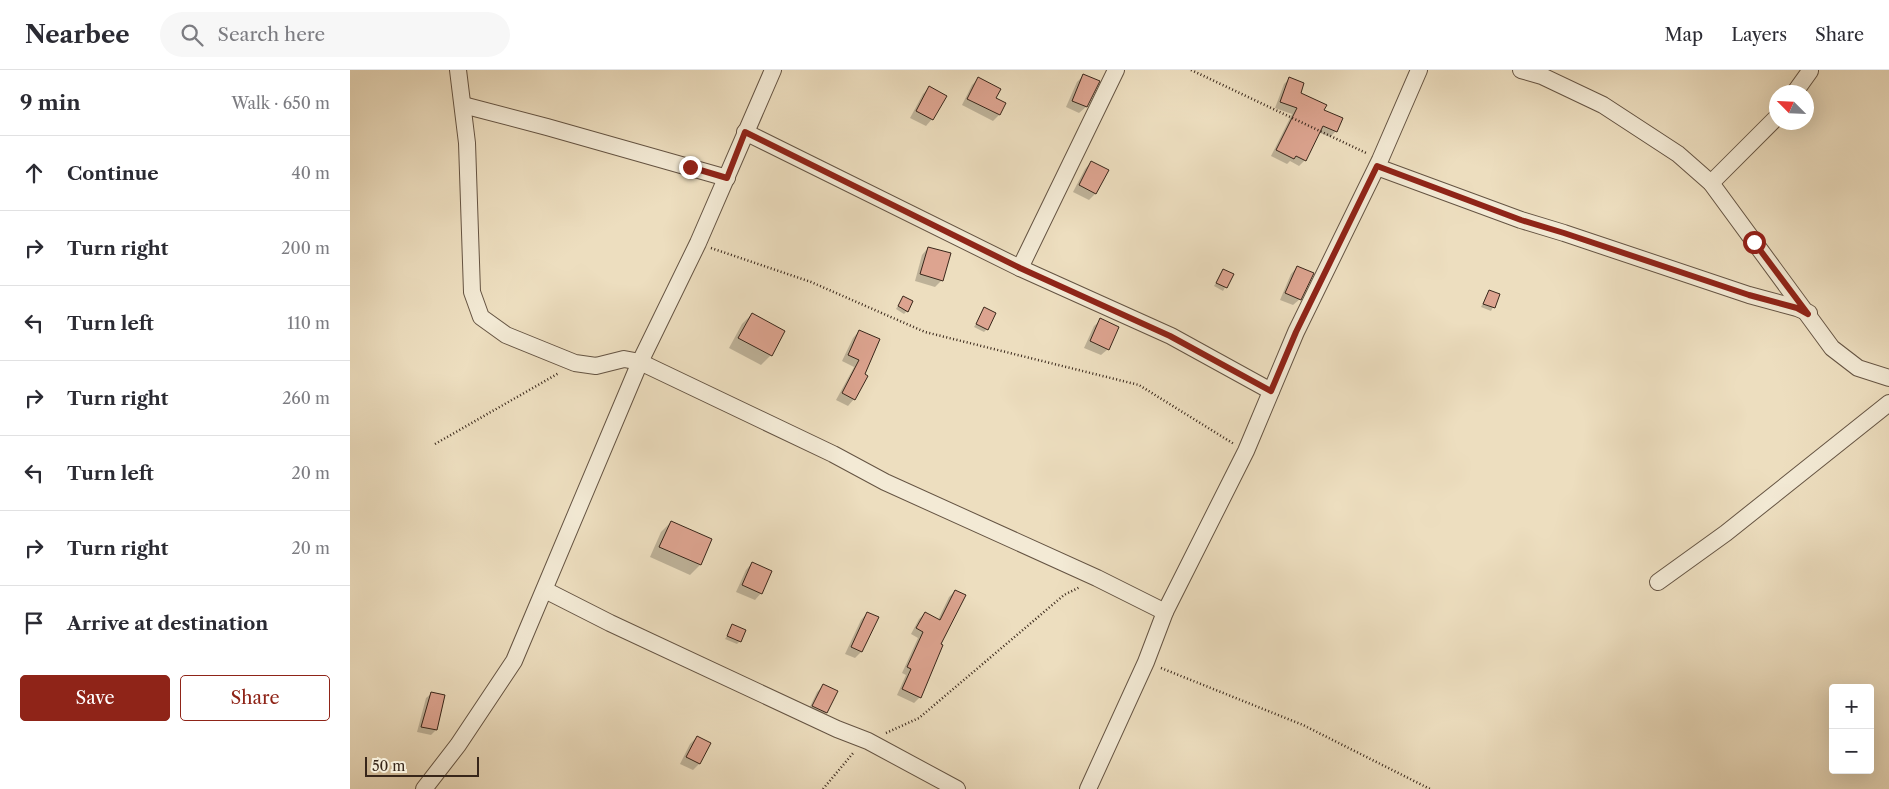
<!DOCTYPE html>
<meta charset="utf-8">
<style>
body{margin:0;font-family:"Libre Caslon Text",serif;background:#f7f7f7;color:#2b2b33}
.controls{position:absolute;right:15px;bottom:15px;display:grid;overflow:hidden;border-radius:5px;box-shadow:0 5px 20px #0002}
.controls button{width:45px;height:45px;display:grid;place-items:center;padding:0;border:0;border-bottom:1px solid #e1e1e2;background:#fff;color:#2b2b33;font:25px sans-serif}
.compass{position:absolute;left:1419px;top:15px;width:45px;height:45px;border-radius:50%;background:#fff;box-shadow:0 5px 20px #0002;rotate:294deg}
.scale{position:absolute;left:15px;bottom:12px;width:114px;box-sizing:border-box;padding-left:5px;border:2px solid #38261a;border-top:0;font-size:14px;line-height:18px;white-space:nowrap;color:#38261a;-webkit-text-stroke:4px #f3ead5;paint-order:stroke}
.stop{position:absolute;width:15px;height:15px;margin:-11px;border:4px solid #8f2418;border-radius:50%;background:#fff}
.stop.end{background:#8f2418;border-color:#fff;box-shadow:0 1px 5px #0008}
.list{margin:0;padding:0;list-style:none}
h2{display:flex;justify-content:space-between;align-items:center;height:65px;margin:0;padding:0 20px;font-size:21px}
h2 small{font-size:16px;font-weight:400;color:#7c7c81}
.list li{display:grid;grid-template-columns:32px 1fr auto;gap:15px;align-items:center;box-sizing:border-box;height:75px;padding:0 20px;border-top:1px solid #e1e1e2}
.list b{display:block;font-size:19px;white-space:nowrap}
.list em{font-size:16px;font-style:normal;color:#7c7c81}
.actions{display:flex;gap:10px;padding:15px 20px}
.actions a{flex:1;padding:11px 0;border:1px solid #8f2418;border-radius:5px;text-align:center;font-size:18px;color:#8f2418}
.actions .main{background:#8f2418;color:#fff}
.icon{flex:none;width:28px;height:28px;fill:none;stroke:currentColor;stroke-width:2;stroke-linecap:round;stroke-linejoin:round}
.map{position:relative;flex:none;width:1539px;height:719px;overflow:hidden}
header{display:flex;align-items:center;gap:30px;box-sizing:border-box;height:70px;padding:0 25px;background:#fff;border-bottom:1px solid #e1e1e2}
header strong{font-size:24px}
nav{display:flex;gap:28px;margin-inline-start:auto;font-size:18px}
.search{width:350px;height:45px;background:#f7f7f7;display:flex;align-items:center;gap:12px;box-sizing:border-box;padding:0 18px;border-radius:28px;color:#7c7c81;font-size:19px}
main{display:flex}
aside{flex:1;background:#fff}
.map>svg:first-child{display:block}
</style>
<header>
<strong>Nearbee</strong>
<div class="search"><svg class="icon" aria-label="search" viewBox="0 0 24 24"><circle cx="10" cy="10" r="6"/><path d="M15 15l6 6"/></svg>Search here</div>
<nav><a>Map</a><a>Layers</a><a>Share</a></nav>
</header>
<main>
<aside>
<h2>9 min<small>Walk · 650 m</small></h2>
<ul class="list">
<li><svg class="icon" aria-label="ahead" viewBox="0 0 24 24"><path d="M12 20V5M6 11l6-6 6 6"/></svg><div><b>Continue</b></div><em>40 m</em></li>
<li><svg class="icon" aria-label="right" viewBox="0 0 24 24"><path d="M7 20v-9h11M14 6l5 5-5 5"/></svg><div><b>Turn right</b></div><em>200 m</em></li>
<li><svg class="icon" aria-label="left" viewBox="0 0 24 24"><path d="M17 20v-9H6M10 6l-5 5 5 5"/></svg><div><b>Turn left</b></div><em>110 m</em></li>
<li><svg class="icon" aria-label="right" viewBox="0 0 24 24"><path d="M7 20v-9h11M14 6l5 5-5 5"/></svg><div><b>Turn right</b></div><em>260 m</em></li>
<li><svg class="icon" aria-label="left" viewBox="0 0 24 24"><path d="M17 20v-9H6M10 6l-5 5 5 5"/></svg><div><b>Turn left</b></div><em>20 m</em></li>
<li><svg class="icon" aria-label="right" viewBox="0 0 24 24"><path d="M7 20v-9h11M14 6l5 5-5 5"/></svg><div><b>Turn right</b></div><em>20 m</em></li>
<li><svg class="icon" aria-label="arrive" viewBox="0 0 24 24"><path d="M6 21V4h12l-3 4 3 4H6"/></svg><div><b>Arrive at destination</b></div></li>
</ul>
<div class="actions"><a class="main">Save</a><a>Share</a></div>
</aside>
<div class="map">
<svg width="1539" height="719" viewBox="0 0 1539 719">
<rect width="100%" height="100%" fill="#eddebf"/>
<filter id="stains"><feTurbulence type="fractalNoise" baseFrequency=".004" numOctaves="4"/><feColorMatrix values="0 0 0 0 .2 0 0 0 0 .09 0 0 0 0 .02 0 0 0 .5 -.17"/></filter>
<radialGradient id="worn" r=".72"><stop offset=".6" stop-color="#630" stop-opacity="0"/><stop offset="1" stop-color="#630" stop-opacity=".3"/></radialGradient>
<!-- shadow -->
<g fill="#0003">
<path d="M 734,5 L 748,11 L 736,37 L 729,43 L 716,37 L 727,12 Z"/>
<path d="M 628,9 L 645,29 L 649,45 L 643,51 L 612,35 L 622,15 Z"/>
<path d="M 939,9 L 949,24 L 973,41 L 986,61 L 980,67 L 968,62 L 955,90 L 949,96 L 940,91 L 937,94 L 921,86 L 942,44 L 925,38 L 934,14 Z"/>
<path d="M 579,18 L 582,49 L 576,56 L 560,48 L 573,24 Z"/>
<path d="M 741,92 L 757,101 L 745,124 L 739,130 L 723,122 L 735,99 Z"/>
<path d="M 578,178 L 592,210 L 585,217 L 565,211 L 572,185 Z"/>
<path d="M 947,197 L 950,229 L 943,235 L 930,230 L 941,204 Z"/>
<path d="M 873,200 L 882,205 L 873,221 L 864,216 Z"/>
<path d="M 1139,221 L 1149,225 L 1141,241 L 1131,237 Z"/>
<path d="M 553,227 L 557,241 L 554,244 L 546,239 Z"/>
<path d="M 635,238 L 637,259 L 634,262 L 624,257 Z"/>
<path d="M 402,244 L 421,285 L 411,295 L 379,278 L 392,254 Z"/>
<path d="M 751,250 L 758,279 L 751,285 L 734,278 L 744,256 Z"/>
<path d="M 509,261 L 529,270 L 504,329 L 498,336 L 486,330 L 504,297 L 492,291 L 503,268 Z"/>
<path d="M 321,452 L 361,470 L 350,495 L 340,505 L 300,487 L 311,462 Z"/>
<path d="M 402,493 L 411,523 L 405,530 L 386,522 L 396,500 Z"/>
<path d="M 605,521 L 590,575 L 570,627 L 564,633 L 547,625 L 556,605 L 552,603 L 568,568 L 561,564 L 569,549 L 575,543 L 588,550 L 599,527 Z"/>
<path d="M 517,543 L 511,582 L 505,588 L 495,584 L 511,550 Z"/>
<path d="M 383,556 L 390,571 L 387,574 L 375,569 Z"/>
<path d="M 474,615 L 486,622 L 476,643 L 469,649 L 457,643 L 467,622 Z"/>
<path d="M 81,624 L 93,626 L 86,660 L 81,665 L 67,662 L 76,628 Z"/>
<path d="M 347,667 L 349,694 L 343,700 L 330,694 L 340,674 Z"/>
</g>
<!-- building -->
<g fill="#dda490" stroke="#38261a">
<path d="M 733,4 L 750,11 L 737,37 L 722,31 Z"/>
<path d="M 628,7 L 651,19 L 646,28 L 656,33 L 650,45 L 617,29 Z"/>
<path d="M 939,7 L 954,13 L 951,23 L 977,35 L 974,40 L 993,48 L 987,62 L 973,56 L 956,91 L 946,86 L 944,89 L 926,80 L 947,38 L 930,32 Z"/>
<path d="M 579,16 L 597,26 L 583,50 L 566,41 Z"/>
<path d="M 741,91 L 759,100 L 746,124 L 729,115 Z"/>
<path d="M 578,177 L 601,183 L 593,211 L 570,204 Z"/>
<path d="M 947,196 L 964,203 L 951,230 L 935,223 Z"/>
<path d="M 873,199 L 884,204 L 877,218 L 866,213 Z"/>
<path d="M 1139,220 L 1150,224 L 1145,238 L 1133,234 Z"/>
<path d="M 553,226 L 563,231 L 558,242 L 548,236 Z"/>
<path d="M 634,237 L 646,243 L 638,260 L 626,254 Z"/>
<path d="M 402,243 L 435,261 L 422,286 L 388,268 Z"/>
<path d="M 750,248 L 769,257 L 759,280 L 740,271 Z"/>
<path d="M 509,260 L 530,269 L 515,304 L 518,306 L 505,330 L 492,323 L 509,290 L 498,285 Z"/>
<path d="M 321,451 L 362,469 L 351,495 L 309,477 Z"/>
<path d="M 402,492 L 422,501 L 412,524 L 392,515 Z"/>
<path d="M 605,520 L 616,525 L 591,574 L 593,575 L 571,628 L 552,619 L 561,599 L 557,597 L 573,562 L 566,558 L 575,542 L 590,550 Z"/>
<path d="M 517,542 L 529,547 L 512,582 L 501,577 Z"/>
<path d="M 382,554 L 396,560 L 391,572 L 377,566 Z"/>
<path d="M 473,614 L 488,621 L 477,643 L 462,636 Z"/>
<path d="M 81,622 L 95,625 L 87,660 L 71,657 Z"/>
<path d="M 347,666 L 361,673 L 350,694 L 336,687 Z"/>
</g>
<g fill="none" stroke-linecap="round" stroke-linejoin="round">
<defs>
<g id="street">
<path d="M 108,0 L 117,73 L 122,222 L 131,247 L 156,265 L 225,293 L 246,296 L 274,289 L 290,292 L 483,384 L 535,412 L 747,508 L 815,542"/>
<path d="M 1171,0 L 1192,6 L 1253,35 L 1328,84 L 1361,113 L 1482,278 L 1508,298 L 1539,308"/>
<path d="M 1445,22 L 1460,1"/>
<path d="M 113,35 L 197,57 L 377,108"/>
<path d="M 395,62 L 670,198 L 821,266 L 921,321"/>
<path d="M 1027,97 L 1171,150 L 1214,163 L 1399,225 L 1447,238 L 1459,243"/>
<path d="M 1361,113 L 1426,48"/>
<path d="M 670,198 L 766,0"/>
<path d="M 1308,512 L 1376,463 L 1539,333"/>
<path d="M 195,520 L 260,553 L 487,659 L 518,671 L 607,719"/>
<path d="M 74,719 L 108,675 L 164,591 L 290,292 L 348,173 L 423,0"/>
<path d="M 738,719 L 796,592 L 815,542 L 896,381 L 946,262 L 1030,90 L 1069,0"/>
</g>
</defs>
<!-- street casing -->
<use href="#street" stroke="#655443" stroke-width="18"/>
<!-- path -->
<g stroke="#38261a" stroke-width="2.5" stroke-dasharray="1 2.5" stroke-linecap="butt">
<path d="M 841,0 L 1016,83"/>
<path d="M 361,178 L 461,212 L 575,262 L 789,315 L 884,374"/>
<path d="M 85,374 L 209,303"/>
<path d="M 811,598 L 953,655 L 1080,719"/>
<path d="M 536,663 L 569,648 L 714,525 L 730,517"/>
<path d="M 473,719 L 504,682"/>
</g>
<!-- street -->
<use href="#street" stroke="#f3ead5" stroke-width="16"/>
</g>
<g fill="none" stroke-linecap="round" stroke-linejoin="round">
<!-- route -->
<path stroke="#8f2418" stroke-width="6" d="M 340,97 L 377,108 L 395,62 L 670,198 L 820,266 L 921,321 L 946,262 L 1027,96 L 1171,150 L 1214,163 L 1399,225 L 1447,238 L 1458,244 L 1404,172"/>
</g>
<rect width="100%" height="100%" filter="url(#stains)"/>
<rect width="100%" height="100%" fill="url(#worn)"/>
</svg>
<div class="controls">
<button>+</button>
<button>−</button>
</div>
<svg class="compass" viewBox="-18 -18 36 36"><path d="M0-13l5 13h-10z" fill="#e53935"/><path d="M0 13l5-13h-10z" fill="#7c7c81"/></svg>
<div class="scale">50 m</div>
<div class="stop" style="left:1404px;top:172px"></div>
<div class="stop end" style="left:340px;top:97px"></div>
</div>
</main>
